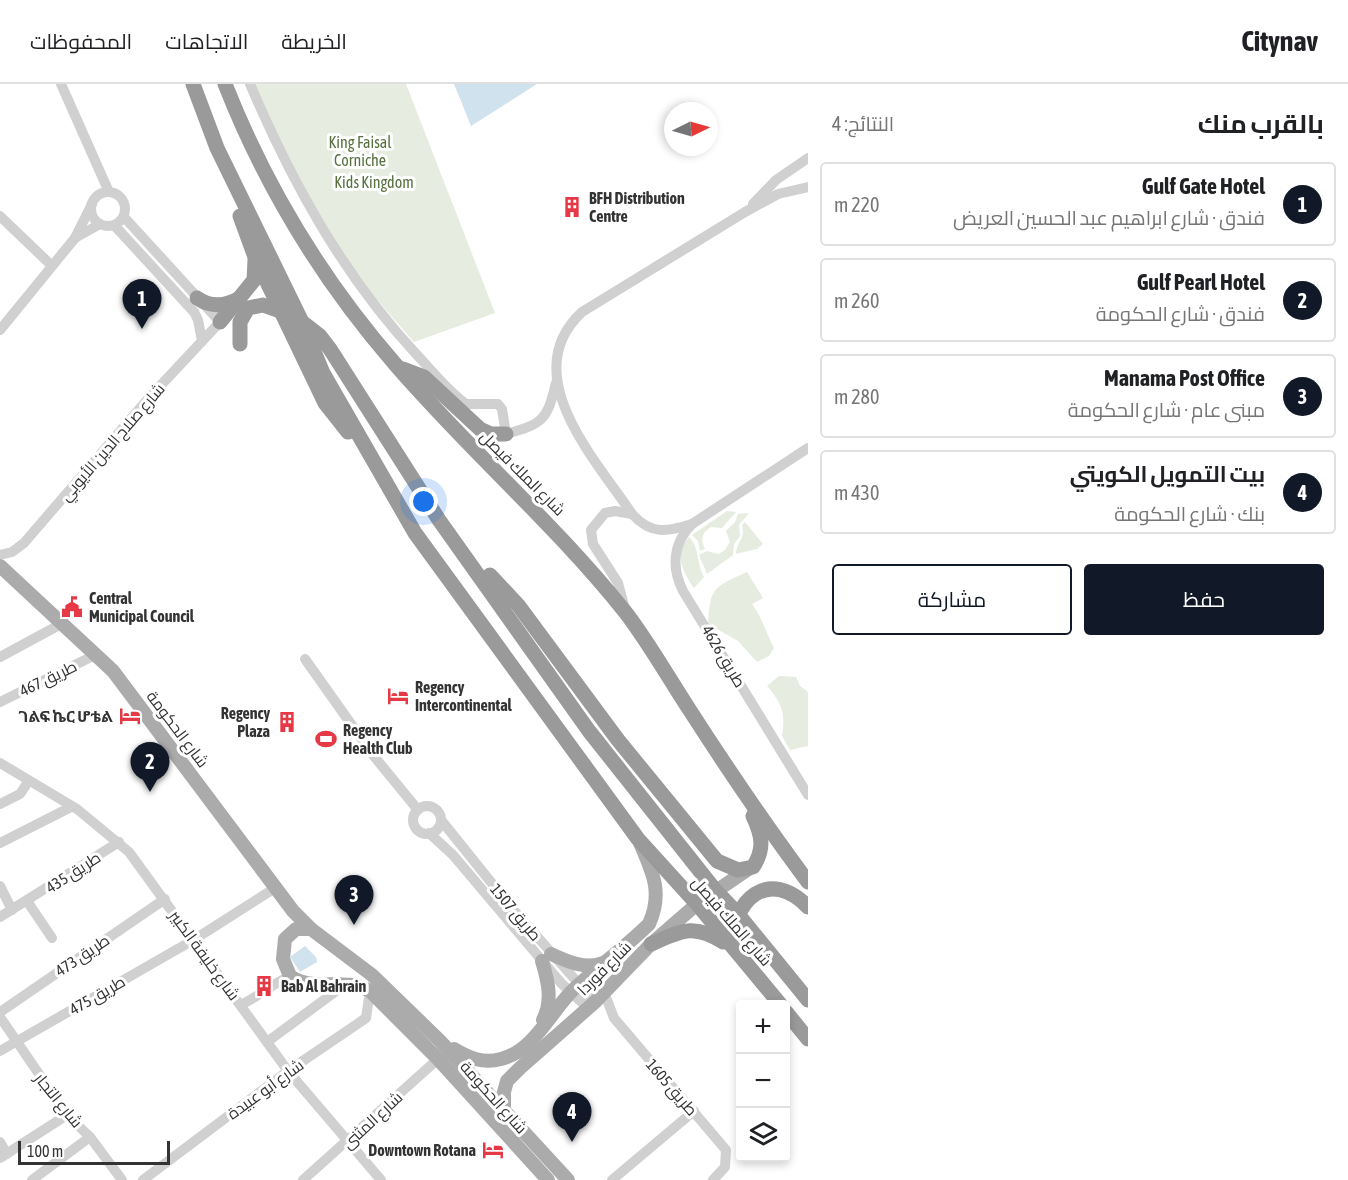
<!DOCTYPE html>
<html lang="ar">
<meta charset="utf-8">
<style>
body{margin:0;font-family:"Asap Condensed",Cairo,"Noto Sans Ethiopic",sans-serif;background:#f2f2f2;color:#202124;direction:rtl}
.controls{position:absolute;right:18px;bottom:18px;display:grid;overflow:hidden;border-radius:6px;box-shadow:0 3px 9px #0003}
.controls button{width:54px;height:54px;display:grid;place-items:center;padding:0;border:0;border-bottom:2px solid #e0e0e0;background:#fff;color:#202124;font:30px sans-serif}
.compass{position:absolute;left:664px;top:18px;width:54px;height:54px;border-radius:50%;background:#fff;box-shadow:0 3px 9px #0003;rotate:85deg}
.scale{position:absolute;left:18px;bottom:15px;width:152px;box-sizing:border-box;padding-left:6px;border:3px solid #333;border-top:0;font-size:16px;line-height:21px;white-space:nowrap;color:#333;-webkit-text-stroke:4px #fff;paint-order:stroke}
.you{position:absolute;left:424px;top:418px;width:21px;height:21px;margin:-15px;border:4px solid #fff;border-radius:50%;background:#1a73e8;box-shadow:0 0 0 9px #1a73e833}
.badge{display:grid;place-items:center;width:39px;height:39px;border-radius:50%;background:#111827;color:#fff;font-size:20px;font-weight:700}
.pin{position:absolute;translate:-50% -50px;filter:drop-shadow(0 2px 3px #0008)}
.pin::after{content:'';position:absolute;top:32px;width:21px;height:18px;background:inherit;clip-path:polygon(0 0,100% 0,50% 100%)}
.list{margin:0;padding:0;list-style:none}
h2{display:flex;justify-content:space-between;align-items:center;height:78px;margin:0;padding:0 24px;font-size:26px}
h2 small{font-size:20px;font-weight:400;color:#757577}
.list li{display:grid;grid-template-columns:39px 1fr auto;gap:18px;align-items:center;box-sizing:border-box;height:84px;margin:0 12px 12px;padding:0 12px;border:2px solid #e0e0e0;border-radius:6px}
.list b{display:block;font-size:22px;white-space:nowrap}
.list p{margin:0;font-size:20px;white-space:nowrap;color:#757577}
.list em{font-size:20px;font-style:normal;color:#757577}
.actions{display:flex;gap:12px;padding:18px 24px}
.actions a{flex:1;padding:14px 0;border:2px solid #111827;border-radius:6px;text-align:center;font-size:21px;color:#111827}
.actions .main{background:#111827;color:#fff}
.icon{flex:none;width:33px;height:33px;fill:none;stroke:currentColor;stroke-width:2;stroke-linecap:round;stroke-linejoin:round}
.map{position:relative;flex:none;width:808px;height:1096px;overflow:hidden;direction:ltr}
header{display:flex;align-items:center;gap:36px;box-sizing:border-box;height:84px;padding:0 30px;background:#fff;border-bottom:2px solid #e0e0e0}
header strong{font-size:28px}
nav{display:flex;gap:33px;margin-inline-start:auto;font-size:21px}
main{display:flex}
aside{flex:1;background:#fff}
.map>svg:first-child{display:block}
</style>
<header>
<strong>Citynav</strong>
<nav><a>الخريطة</a><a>الاتجاهات</a><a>المحفوظات</a></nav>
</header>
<main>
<aside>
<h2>بالقرب منك<small>النتائج: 4</small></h2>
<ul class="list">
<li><span class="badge">1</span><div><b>Gulf Gate Hotel</b><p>فندق · شارع ابراهيم عبد الحسين العريض</p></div><em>220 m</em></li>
<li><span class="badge">2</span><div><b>Gulf Pearl Hotel</b><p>فندق · شارع الحكومة</p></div><em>260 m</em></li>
<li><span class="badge">3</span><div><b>Manama Post Office</b><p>مبنى عام · شارع الحكومة</p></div><em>280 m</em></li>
<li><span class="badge">4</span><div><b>بيت التمويل الكويتي</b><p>بنك · شارع الحكومة</p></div><em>430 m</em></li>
</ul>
<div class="actions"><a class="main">حفظ</a><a>مشاركة</a></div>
</aside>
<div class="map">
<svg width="808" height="1096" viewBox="0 0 808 1096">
<rect width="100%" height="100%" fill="#fff"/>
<!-- green -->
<g fill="#e6ecdf">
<path d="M 254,0 L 406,0 L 495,229 L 414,258 L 351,186 L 306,112 Z"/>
<path d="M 727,427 L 736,428 L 722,444 L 711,443 C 702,448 700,456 705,465 L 700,467 L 698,457 L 692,451 Z"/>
<path d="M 749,429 L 739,441 L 740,452 L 734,460 L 733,471 L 707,490 L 699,471 L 707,467 L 719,470 L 725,466 L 730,458 L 726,447 L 735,438 L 738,430 Z"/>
<path d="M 745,438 L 763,460 L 757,465 L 736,470 C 736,459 746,455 742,441 Z"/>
<path d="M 689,453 C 700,464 696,478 704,493 L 694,504 C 683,488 673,470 689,453 Z"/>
<path d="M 747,488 L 763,514 L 752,520 C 762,533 766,549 774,564 L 769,572 L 757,578 L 738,557 L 708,540 C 710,503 714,503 747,488 Z"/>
<path d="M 779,592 L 796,593 L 800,602 L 808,608 L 808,662 L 790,666 L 782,652 C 786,630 782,619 767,602 Z"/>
</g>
<!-- water -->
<g fill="#cfe2ee">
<path d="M 454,0 L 537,0 L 471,42 Z"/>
<path d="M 305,862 L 316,873 L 317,878 L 300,888 L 290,873 Z"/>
</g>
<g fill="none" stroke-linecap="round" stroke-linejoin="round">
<!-- minor-tunnel -->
<path stroke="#d6d6d6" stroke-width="10" stroke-dasharray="10 5" stroke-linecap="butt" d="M 255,913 L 277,899"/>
<!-- minor -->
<g stroke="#d0d0d0" stroke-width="10">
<path d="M 61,0 L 109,108"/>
<path d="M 250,0 C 292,99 344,193 418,272 C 433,288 448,307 466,320 L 498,320 L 502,325 L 506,350 C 542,340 547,337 556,299"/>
<circle cx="108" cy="125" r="17"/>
<path d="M 753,120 L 776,96 L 808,74"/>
<path d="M 0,132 L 51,181"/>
<path d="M 114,141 L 194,228 L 198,236 L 202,257"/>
<path d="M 75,154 L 100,140"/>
<path d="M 0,246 L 75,154 L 92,120"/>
<path d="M 808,364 L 692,440 C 673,459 671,483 683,507 L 808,711"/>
<path d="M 692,440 C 667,448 651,451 632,430 C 596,376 515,290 582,228 L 745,128 L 778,110 L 808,103"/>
<path d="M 0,471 L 12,468 L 24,459 L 147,316 L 220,238 L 124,133"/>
<path d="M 625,525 L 618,499 L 593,460 L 591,446 L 605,429 L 615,427 L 632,430"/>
<path d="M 0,573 L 63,539"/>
<path d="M 305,575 L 373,671 L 418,726"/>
<path d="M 0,618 L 97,570"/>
<path d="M 0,679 L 77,725 L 129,768 L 288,987 L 381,1096"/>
<path d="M 0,720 L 20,710 L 28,698"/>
<circle cx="427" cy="736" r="14"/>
<path d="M 441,736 L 511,823 L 595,918"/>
<path d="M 429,749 L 453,771 L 561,899 L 588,924"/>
<path d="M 0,759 L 71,723"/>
<path d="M 0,802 L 12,826"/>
<path d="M 27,817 L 52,854"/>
<path d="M 0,833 L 119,758"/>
<path d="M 277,899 L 290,892"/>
<path d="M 604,908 L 614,934 L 726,1066 L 725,1083 L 713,1096"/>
<path d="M 241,921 L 255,913"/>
<path d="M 0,928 L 165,815"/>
<path d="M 0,933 L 67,1031 L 90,1053 L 122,1096"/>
<path d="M 267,958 L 347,899"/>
<path d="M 0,967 L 195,855 L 275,804"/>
<path d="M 0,1058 L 7,1070"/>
<path d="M 0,1074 L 67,1031"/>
<path d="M 32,1096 L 90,1053"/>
<path d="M 143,1096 L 288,987 L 366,934 L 370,907"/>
<path d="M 303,1096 L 438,975"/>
<path d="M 612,1096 L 694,1027"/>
</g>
<!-- major -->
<g stroke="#ababab" stroke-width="14">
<path d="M 0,482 L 113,587 L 293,827 L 311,845 L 372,891 L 440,957 L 568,1096"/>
<path d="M 311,845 L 296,845 L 285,855 L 283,875 L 290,892 C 313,909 344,892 370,907 L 438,975 L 548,1096"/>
<path d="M 551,870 C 566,877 586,886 603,879"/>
<path d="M 542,877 C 548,897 553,917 543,936"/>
<path d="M 454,965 C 469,974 483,980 501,975 C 534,967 551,927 573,906 C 597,883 625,864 649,840 C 663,809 653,789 640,759"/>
<path d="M 504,1027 L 504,1008 L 507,997 L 520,984 L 595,918 L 651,860 L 697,820 L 750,784"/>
</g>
<!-- highway -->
<g stroke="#9a9a9a" stroke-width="15">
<path d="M 193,0 L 217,64 L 302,238 L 323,289 L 415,449 L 638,755 L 697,820 L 780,920"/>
<path d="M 225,0 C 266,104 322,196 395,280 C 469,366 555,440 626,529 C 649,559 668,593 689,625 C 727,684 766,742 808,798"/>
<path d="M 240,132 L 255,173 L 325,319 L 348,348"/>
<path d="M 197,214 C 211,224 225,222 240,214"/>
<path d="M 220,238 L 254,196 L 255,176"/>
<path d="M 302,238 L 320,252 L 330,265 L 439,436 L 589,647 L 715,806 L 737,829 L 808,916"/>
<path d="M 240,260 L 240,238 L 248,224 L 263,221 L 280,227"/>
<path d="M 403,285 L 424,293 L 480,345 L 491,350 L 506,350"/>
<path d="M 490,491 L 518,521 L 618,656 L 717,777 L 738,786 L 753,783 C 765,765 762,751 753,732"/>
<path d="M 651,860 C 681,847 693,839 723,858"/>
<path d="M 734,864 C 730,815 770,783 808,823"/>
<path d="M 786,928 L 808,955"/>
</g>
</g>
<!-- icons -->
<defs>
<symbol id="building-bare" viewBox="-9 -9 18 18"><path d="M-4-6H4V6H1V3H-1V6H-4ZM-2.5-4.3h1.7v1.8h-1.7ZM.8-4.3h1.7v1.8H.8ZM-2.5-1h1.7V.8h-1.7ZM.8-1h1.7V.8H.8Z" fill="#e63946" stroke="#fff" stroke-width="2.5" paint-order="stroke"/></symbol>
<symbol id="civic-bare" viewBox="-9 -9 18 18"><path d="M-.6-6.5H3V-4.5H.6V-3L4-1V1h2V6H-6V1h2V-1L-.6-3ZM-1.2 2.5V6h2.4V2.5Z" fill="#e63946" stroke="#fff" stroke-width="2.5" paint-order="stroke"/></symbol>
<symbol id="hotel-bare" viewBox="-9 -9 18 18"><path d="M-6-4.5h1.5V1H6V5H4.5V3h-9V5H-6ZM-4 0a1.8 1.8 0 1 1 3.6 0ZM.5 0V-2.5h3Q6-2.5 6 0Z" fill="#e63946" stroke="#fff" stroke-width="2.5" paint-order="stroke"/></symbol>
<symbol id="stadium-bare" viewBox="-9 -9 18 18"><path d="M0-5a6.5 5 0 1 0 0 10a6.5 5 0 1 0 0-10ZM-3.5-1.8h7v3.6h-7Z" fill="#e63946" stroke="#fff" stroke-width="2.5" paint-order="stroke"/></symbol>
</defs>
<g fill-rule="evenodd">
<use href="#building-bare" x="557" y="108" width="30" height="30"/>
<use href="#civic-bare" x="57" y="508" width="30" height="30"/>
<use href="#hotel-bare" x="383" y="597" width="30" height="30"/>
<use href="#hotel-bare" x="115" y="617" width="30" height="30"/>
<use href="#building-bare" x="272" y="623" width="30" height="30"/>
<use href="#stadium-bare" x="311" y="640" width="30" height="30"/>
<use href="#building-bare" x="249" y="887" width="30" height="30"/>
<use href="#hotel-bare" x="478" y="1051" width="30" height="30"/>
</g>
<g text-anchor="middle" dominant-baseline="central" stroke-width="6" stroke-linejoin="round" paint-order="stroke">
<!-- park labels -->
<g font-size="16" fill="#56703f" stroke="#fff">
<text x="360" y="58">King Faisal<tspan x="360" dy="18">Corniche</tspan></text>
<text x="374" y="98">Kids Kingdom</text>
</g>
<!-- poi labels -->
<g font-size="16" font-weight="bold" fill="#333" stroke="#fff" text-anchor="start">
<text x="589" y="114">BFH Distribution<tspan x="589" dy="18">Centre</tspan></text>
<text x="89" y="514">Central<tspan x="89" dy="18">Municipal Council</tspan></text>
<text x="415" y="603">Regency<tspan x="415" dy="18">Intercontinental</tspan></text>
<text x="270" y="629" text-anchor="end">Regency<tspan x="270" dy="18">Plaza</tspan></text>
<text x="113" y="632" text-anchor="end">ገልፍ ኬር ሆቴል</text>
<text x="343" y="646">Regency<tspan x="343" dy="18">Health Club</tspan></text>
<text x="281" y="902">Bab Al Bahrain</text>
<text x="476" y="1066" text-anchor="end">Downtown Rotana</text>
</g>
<!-- street labels -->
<g font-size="16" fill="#333" stroke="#fff">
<text transform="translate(112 358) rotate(-49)">شارع صلاح الدين الأيوبي</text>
<text transform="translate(523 389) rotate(45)">شارع الملك فيصل</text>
<text transform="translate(724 572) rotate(59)">طريق 4626</text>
<text transform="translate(48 594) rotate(-26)">طريق 467</text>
<text transform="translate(178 645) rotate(53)">شارع الحكومة</text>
<text transform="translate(73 788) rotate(-33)">طريق 435</text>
<text transform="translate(516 828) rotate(50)">طريق 1507</text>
<text transform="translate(732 837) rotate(49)">شارع الملك فيصل</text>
<text transform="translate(82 871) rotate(-34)">طريق 473</text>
<text transform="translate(205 871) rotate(54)">شارع خليفة الكبير</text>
<text transform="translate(604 884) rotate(-45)">شارع فوردا</text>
<text transform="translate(97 911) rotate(-30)">طريق 475</text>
<text transform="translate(672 1003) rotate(49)">طريق 1605</text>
<text transform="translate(265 1005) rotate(-36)">شارع أبو عبيدة</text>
<text transform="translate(494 1013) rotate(48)">شارع الحكومة</text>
<text transform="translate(59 1016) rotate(51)">شارع التجار</text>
<text transform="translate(372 1036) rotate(-43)">شارع المثنى</text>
</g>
</g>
</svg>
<div class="controls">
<button>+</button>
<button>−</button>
<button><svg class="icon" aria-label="layers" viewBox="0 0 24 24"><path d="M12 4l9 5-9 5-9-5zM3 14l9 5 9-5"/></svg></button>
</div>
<svg class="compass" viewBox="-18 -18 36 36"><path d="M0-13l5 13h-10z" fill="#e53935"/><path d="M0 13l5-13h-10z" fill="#757577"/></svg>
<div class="scale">100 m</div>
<div class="you"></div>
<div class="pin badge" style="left:142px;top:245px">1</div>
<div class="pin badge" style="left:150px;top:708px">2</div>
<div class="pin badge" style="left:354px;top:841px">3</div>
<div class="pin badge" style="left:572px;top:1058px">4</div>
</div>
</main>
